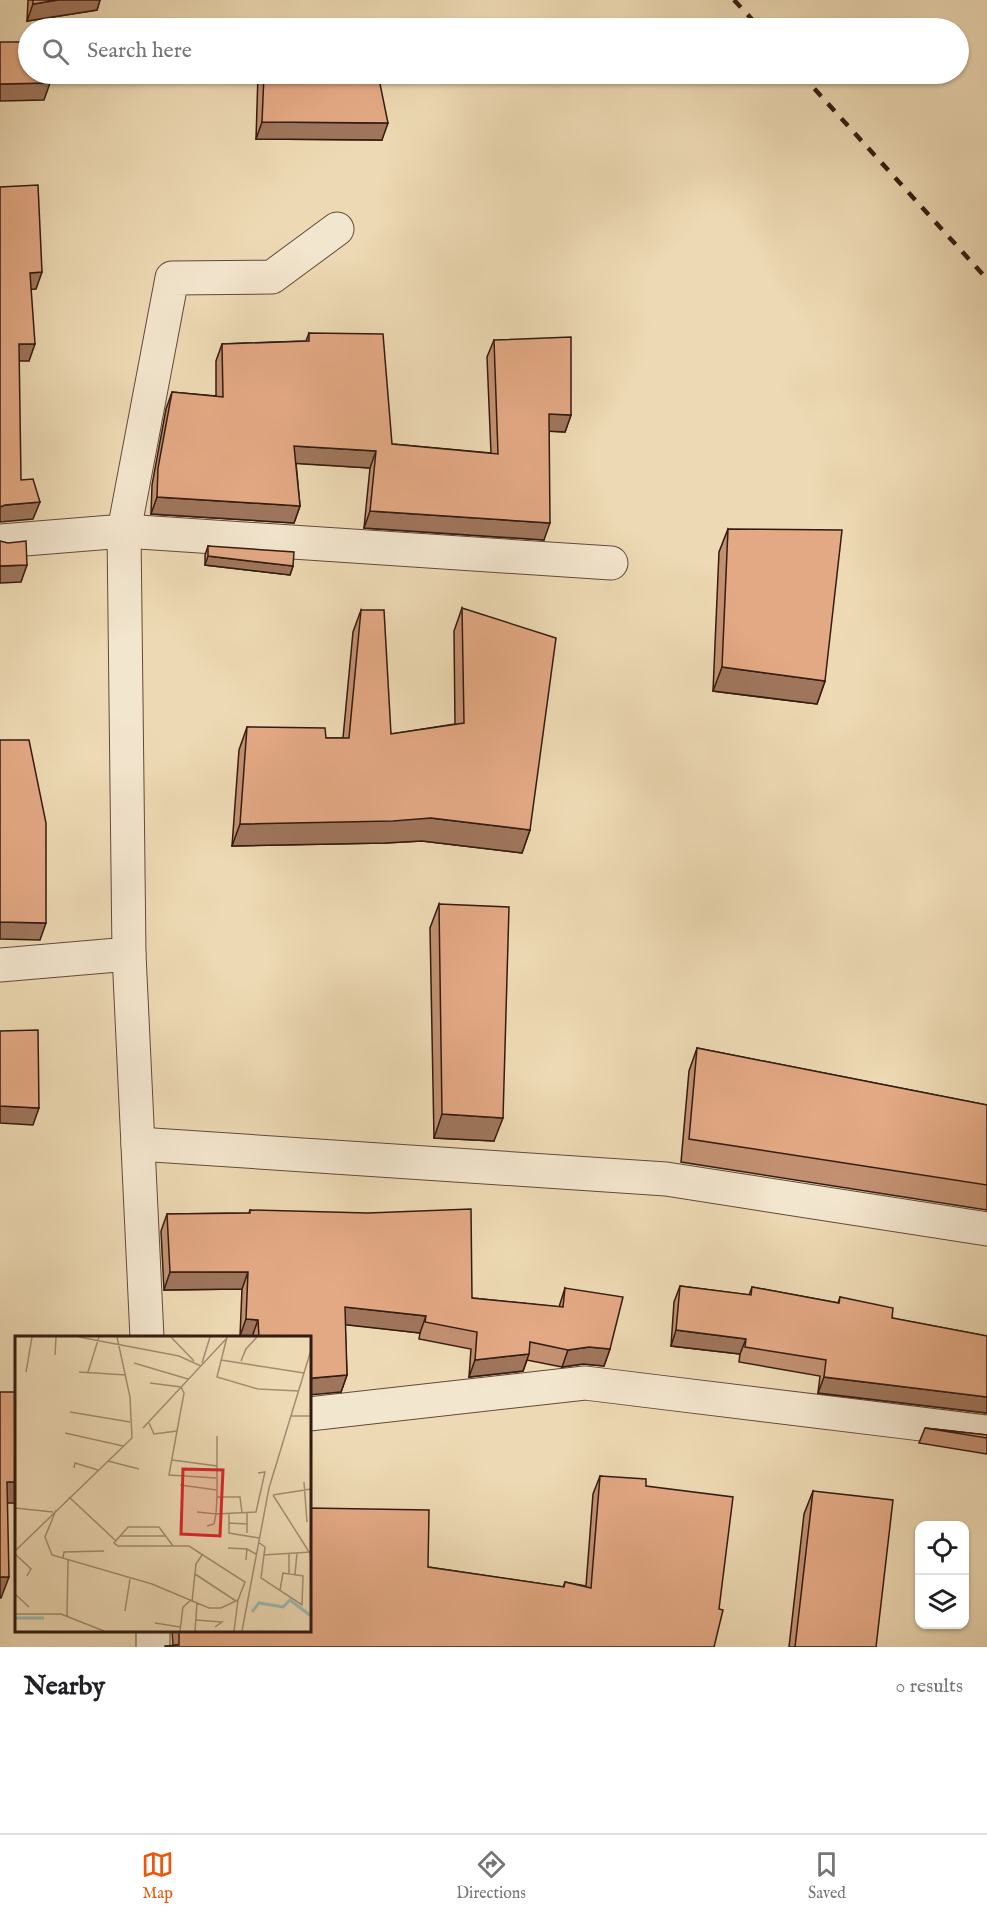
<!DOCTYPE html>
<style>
body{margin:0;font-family:"IM FELL English",serif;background:#f6f6f6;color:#202124}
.controls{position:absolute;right:18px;bottom:18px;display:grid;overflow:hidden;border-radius:12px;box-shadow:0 2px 4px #0004}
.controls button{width:54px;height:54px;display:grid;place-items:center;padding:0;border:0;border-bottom:2px solid #e0e0e0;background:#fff;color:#202124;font:30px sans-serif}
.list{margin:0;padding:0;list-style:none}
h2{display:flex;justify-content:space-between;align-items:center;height:78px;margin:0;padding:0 24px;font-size:26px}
h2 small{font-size:20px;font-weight:400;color:#757577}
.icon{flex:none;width:33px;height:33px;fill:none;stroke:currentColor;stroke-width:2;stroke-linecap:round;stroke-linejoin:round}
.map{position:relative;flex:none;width:987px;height:1647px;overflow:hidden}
.search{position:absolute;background:#fff;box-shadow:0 2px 4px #0004;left:18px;right:18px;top:18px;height:66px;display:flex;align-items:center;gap:15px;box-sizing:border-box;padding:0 21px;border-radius:33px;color:#757577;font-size:22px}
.sheet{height:186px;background:#fff}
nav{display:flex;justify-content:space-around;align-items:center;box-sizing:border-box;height:84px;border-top:2px solid #e0e0e0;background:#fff;font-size:16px;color:#757577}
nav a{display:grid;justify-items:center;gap:3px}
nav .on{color:#ea580c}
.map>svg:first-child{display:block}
</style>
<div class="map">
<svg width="987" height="1647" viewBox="0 0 987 1647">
<rect width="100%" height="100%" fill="#edd9b3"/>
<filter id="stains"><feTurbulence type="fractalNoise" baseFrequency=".00333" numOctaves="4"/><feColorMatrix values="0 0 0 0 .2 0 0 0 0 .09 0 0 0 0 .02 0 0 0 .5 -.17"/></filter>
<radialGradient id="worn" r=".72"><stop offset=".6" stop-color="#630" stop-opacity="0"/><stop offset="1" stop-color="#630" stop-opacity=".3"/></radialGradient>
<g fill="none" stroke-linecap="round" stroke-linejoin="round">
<defs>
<g id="minor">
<path d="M 0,541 L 124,531 L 172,278 L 272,277 L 337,229"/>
<path d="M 129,954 L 147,1338"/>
<path d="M 0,965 L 129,954 L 124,531 L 611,563"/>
<path d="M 138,1144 L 666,1179 L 987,1229"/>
<path d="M 309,1414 L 585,1383 L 987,1432"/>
<path d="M 153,1647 L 153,1630"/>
</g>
</defs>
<!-- minor casing -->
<use href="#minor" stroke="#624a3a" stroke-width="35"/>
<!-- minor -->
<use href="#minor" stroke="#f3e6ce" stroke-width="33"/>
<!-- rail -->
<g stroke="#341b11" stroke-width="4.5" stroke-dasharray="10 10" stroke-linecap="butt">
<path d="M 734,0 L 760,28"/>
<path d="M 801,74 L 987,279"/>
</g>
</g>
<!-- wall -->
<g fill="#c39172" stroke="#341b11" stroke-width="1.5">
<path d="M 28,0 L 100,0 L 97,10 L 27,21 Z"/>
<path d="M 258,74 L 378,74 L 382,140 L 256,139 Z"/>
<path d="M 309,333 L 392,444 L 491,453 L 487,357 L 494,340 L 571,415 L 565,432 L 549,431 L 544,540 L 364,528 L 370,468 L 296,463 L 300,506 L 294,523 L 151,514 L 152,485 L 166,409 L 172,392 L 216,396 L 216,361 L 222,344 L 306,341 Z"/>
<path d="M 728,529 L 825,681 L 817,704 L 713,691 L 719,552 Z"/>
<path d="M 208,546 L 293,566 L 290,575 L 205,565 L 205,555 Z"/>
<path d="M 462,608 L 530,830 L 522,853 L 422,841 L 385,843 L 232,846 L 239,750 L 247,727 L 326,738 L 343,738 L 353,632 L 361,610 L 391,734 L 455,724 L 454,631 Z"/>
<path d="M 439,904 L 494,1141 L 434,1138 L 430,928 Z"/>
<path d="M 697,1048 L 987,1105 L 987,1210 L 681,1162 L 689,1071 Z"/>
<path d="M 250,1210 L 472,1298 L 559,1307 L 565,1288 L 610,1349 L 604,1366 L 583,1364 L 562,1367 L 527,1360 L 523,1371 L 469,1377 L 471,1349 L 419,1339 L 420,1333 L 345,1324 L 347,1375 L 341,1392 L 309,1338 L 252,1338 L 252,1337 L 240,1336 L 242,1289 L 164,1290 L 161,1231 L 167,1214 L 249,1213 Z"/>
<path d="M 680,1286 L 749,1295 L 752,1287 L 838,1303 L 840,1297 L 892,1318 L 987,1336 L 987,1413 L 818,1393 L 820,1376 L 739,1362 L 740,1354 L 671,1346 L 674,1302 Z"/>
<path d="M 925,1428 L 987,1435 L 987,1454 L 919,1443 Z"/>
<path d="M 600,1476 L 646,1486 L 719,1609 L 173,1645 L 172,1630 L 309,1630 L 428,1567 L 563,1587 L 565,1582 L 586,1586 L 593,1494 Z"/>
<path d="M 813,1491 L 876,1647 L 789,1647 L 804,1514 Z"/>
</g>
<!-- shaded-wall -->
<g fill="#9f765c" stroke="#341b11" stroke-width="1.5">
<path d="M 58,0 L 100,0 L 97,10 L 27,21 L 33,4 Z"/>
<path d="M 50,83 L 44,100 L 0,101 L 0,84 Z"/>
<path d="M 262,122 L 388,123 L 382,140 L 256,139 Z"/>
<path d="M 42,272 L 36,289 L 24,290 L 30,273 Z"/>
<path d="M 19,344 L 35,344 L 29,361 L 12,361 Z"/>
<path d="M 549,414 L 571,415 L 565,432 L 543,431 Z"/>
<path d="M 294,446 L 376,451 L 370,468 L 288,463 Z"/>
<path d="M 157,497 L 300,506 L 294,523 L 151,514 Z"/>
<path d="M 40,502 L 33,519 L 0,522 L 0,507 L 5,505 Z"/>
<path d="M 370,511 L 550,523 L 544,540 L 364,528 Z"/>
<path d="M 208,556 L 293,566 L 290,575 L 205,565 Z"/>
<path d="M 27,565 L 21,582 L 0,583 L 0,566 Z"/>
<path d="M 722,667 L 825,681 L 817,704 L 713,691 Z"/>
<path d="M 431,818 L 530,830 L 522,853 L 422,841 L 385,843 L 232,846 L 240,824 Z"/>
<path d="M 0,922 L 46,923 L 40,940 L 0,939 Z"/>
<path d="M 0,1106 L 39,1108 L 33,1125 L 0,1123 Z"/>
<path d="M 442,1114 L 503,1118 L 494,1141 L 434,1138 Z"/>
<path d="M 170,1272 L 248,1272 L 242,1289 L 164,1290 Z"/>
<path d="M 345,1307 L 426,1316 L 420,1333 L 339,1324 Z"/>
<path d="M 246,1319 L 258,1320 L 252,1337 L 240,1336 Z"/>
<path d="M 676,1330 L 746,1339 L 740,1354 L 671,1346 Z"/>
<path d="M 589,1347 L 610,1349 L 604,1366 L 583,1364 L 562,1367 L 568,1350 Z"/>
<path d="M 529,1354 L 523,1371 L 469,1377 L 475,1360 Z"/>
<path d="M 347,1375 L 341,1392 L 309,1395 L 309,1380 L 313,1378 Z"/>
<path d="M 824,1377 L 987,1397 L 987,1413 L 818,1393 Z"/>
<path d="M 7,1482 L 16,1482 L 16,1503 L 0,1503 Z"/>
<path d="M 0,1577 L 9,1577 L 1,1598 L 0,1598 Z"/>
</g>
<!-- building -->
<g fill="#e3a984" stroke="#341b11" stroke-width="1.5">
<path d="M 33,0 L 58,0 L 33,4 Z"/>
<path d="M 368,22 L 369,28 L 333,28 Z"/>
<path d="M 0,42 L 28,42 L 28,74 L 50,74 L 50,83 L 0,84 Z"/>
<path d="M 264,74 L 378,74 L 388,123 L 262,122 Z"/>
<path d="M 38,185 L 42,272 L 30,273 L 35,344 L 19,344 L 21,480 L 33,479 L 40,502 L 5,505 L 0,507 L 0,187 Z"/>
<path d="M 309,333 L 383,334 L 392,444 L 498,454 L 494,340 L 571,337 L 571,415 L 549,414 L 550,523 L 370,511 L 376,451 L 294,446 L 300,506 L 157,497 L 158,468 L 172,392 L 223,397 L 222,344 L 309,341 Z"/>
<path d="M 728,529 L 842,530 L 825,681 L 722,667 Z"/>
<path d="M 0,541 L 8,543 L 26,541 L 27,565 L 0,566 Z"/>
<path d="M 208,546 L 294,552 L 293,566 L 208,556 Z"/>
<path d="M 462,608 L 556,638 L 530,830 L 431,818 L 393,821 L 240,824 L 247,727 L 325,728 L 326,738 L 349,738 L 361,610 L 384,610 L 391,734 L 464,723 Z"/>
<path d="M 0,740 L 29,740 L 46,823 L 46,923 L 0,922 Z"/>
<path d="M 439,904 L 509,907 L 503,1118 L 442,1114 Z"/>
<path d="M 38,1030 L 39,1108 L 0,1106 L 0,1031 Z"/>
<path d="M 697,1048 L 987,1105 L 987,1185 L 689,1139 Z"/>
<path d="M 471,1209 L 472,1298 L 563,1307 L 565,1288 L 623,1297 L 610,1349 L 589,1347 L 568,1350 L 530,1342 L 529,1354 L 475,1360 L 477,1332 L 425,1322 L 426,1316 L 345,1307 L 347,1375 L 313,1378 L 309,1380 L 309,1338 L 259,1338 L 258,1320 L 246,1319 L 248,1272 L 170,1272 L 167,1214 L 250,1213 L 250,1210 L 368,1213 Z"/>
<path d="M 680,1286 L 751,1295 L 752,1287 L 839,1303 L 840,1297 L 893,1308 L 892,1318 L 987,1336 L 987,1397 L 824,1377 L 826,1360 L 745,1347 L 746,1339 L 676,1330 Z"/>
<path d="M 0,1392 L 16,1392 L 16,1482 L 7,1482 L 9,1577 L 0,1577 Z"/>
<path d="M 925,1428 L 987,1435 L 987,1438 Z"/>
<path d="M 600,1476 L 646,1479 L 646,1486 L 733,1497 L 719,1609 L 723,1610 L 714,1647 L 165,1647 L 165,1646 L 179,1645 L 179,1630 L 309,1630 L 309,1508 L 429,1510 L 428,1567 L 564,1587 L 565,1582 L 591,1588 Z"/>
<path d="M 813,1491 L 893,1500 L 876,1647 L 795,1647 Z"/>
</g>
<!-- overview -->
<g transform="translate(15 1336)">
<rect width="296" height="296" fill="#edd9b3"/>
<path fill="none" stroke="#9bb9b5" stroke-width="3" d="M 237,276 L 244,267 L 268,271 L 275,264 L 296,280M 0,282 L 29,282"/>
<path fill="none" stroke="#a38d72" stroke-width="1.5" d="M 64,1 L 164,20 L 186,30M 156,1 L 179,25M 212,1 L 202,41 L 243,53 L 284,55M 40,19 L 41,1M 206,24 L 289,37M 226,25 L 231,13 L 242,1M 119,27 L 173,43M 187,27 L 195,1M 11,36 L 17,1M 64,36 L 111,39M 73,36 L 84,1M 55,76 L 115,86M 276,80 L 296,80M 134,87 L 139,98 L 162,95 L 169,57 L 166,51 L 135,47M 128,92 L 211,3M 162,95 L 154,139 L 201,142M 50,97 L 108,110M 157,124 L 202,130 L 202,161M 93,125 L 124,133M 202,130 L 202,100M 59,132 L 60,127 L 83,134M 289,146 L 292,186M 165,149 L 202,154M 258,159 L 296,219M 258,159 L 296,153M 54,161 L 101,205M 0,172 L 38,176M 41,174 L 30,201 L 37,219 L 137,248 L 194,272 L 206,272 L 223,264M 182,176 L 201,178 L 202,161 L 225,161 L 227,177M 214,178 L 214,197 L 244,202M 214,187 L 232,188M 192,190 L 199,188 L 201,178 L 241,176 L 250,136 L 243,137M 232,197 L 232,177M 105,200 L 150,200M 243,206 L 250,211 L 249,219 L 296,216M 158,210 L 144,191 L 113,191 L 99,207 L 103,210 L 174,210 L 230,246 L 223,264 L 219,295M 213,212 L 232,213M 0,215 L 117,102 L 115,61 L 102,1M 0,218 L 16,233 L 12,240M 249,219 L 246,242 L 287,269 L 288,240 L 268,237 L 265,254M 48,222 L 49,216 L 89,215M 231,224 L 232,213 L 241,218M 180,238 L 221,265M 274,238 L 274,218M 280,238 L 282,217M 0,258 L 14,271M 177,266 L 181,228 L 187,219M 110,275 L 115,243M 0,278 L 46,278 L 89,295M 52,280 L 53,224M 181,284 L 207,286 L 200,291M 140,287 L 165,291M 165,295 L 168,271 L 175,265M 180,295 L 182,267M 227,295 L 254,152 L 296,14"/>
<path fill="#d62828" fill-opacity="0.15" stroke="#d62828" stroke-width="3" d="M 168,133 L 208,134 L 205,200 L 166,198 Z"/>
<rect width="296" height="296" fill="none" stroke="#341b11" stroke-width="3"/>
</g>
<rect width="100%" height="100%" filter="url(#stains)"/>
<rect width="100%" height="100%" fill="url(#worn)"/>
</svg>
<div class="controls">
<button><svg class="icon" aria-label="locate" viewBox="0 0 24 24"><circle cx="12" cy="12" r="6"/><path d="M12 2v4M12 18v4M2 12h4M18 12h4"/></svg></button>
<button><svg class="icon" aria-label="layers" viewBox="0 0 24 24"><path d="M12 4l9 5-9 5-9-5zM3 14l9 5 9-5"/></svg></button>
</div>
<div class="search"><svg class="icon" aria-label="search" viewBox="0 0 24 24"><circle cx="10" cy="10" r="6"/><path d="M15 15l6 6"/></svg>Search here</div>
</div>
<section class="sheet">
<h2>Nearby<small>0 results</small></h2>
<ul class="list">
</ul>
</section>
<nav>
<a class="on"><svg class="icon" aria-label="map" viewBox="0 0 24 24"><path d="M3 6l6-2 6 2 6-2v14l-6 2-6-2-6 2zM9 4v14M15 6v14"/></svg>Map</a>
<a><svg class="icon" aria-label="directions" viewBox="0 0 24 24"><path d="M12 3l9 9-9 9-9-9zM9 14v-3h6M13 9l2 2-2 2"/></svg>Directions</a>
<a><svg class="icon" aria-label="saved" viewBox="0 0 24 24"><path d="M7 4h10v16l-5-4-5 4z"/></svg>Saved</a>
</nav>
